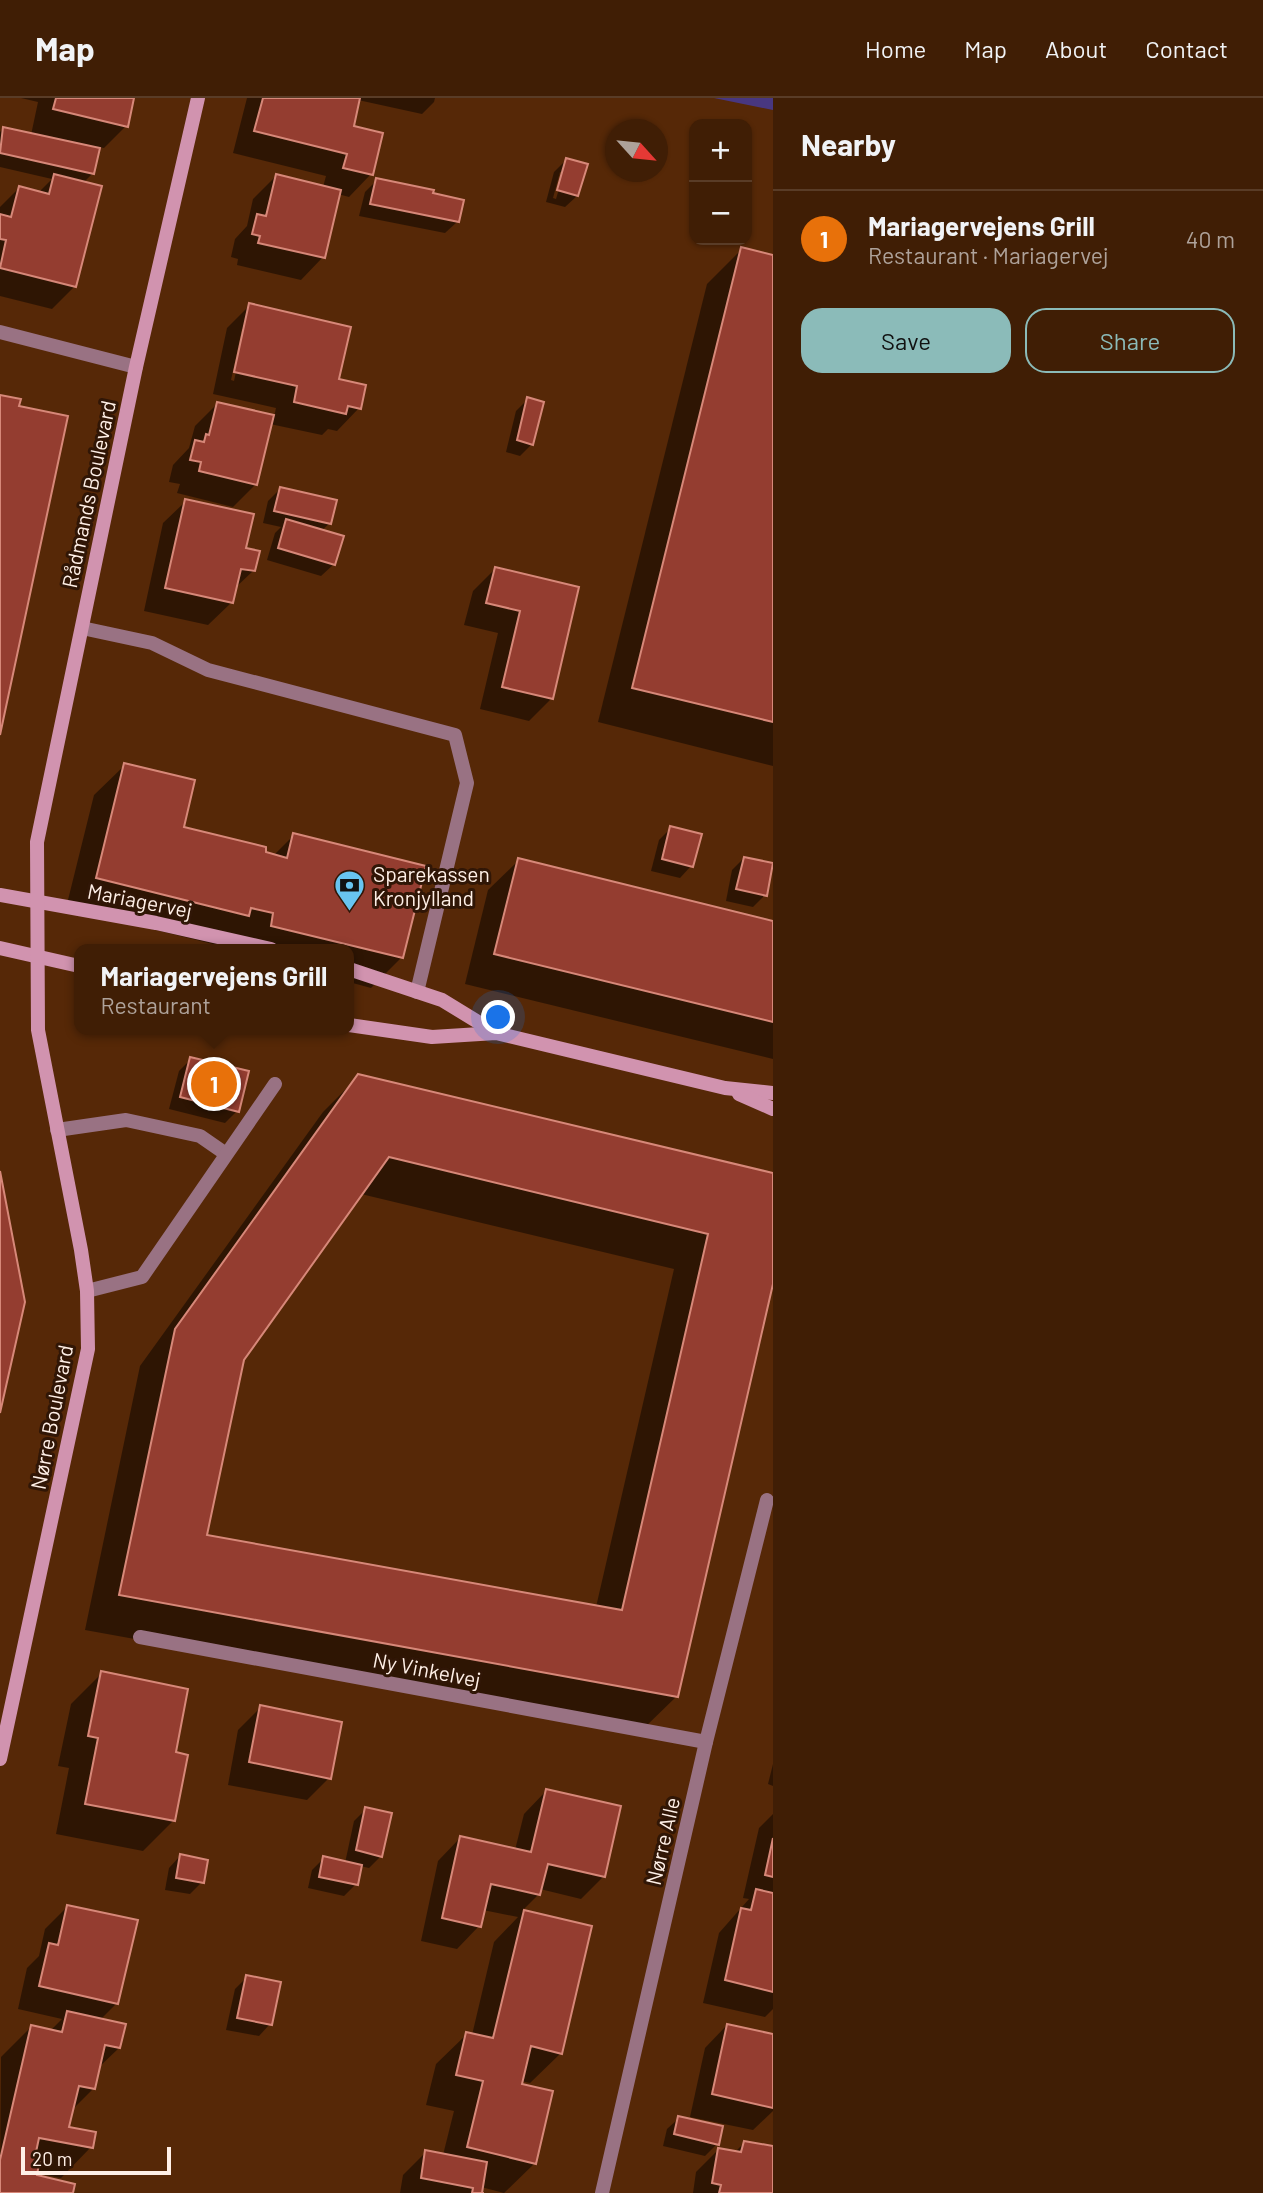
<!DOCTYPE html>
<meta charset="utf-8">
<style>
body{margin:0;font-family:Barlow,sans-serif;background:#47270f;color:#f1f3f6}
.controls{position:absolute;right:21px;top:21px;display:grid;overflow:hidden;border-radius:14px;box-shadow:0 2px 5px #0004}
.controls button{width:63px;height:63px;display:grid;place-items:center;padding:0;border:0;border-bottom:2px solid #593c27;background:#401e05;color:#f1f3f6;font:35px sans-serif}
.compass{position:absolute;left:605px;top:21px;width:63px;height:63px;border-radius:50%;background:#401e05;box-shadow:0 2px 5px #0004;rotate:117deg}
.scale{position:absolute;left:21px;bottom:18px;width:150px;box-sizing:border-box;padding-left:7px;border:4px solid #fff0e7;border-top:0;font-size:19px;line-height:24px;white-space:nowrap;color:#fff0e7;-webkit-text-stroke:5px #301606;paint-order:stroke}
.you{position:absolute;left:499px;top:920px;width:24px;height:24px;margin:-18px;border:5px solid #fff;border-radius:50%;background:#1a73e8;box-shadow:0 0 0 10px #1a73e833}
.badge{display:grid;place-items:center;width:46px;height:46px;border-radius:50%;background:#8bbbb9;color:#fff;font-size:23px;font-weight:700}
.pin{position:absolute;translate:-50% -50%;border:4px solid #fff;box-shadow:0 2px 7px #0006}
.popup{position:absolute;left:74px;top:846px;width:280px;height:91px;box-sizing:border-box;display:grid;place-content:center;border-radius:14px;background:#401e05;filter:drop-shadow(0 2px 5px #0005);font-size:23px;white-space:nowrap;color:#aea29a}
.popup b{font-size:26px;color:#f1f3f6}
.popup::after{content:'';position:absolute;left:50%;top:100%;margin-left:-14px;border:14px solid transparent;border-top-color:#401e05}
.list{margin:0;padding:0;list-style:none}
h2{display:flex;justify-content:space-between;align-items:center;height:91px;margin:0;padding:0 28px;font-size:30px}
h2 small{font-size:23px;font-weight:400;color:#aea29a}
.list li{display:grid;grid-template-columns:46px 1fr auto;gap:21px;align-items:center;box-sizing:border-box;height:98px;padding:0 28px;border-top:2px solid #593c27}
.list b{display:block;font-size:26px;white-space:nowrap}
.list p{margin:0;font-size:23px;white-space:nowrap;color:#aea29a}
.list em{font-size:23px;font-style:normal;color:#aea29a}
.actions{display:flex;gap:14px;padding:21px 28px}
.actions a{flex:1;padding:16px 0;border:2px solid #8bbbb9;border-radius:21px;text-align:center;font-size:24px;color:#8bbbb9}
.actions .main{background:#8bbbb9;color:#111}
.map{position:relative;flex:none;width:773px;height:2095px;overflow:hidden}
header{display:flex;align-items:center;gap:42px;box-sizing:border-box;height:98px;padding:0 35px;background:#401e05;border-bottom:2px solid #593c27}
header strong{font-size:33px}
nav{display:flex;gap:38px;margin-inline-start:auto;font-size:24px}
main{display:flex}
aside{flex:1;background:#401e05}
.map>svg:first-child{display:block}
</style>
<header>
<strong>Map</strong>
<nav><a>Home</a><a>Map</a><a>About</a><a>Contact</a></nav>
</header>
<main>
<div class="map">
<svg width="773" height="2095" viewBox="0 0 773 2095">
<rect width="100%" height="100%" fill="#562807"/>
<!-- green -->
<path fill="#483780" d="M 714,0 L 773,0 L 773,12 Z"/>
<!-- shadow -->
<g fill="#0007" fill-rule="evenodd">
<path d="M 21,0 L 133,0 L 126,28 L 104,50 L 98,49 L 93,75 L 83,85 L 75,188 L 52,211 L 0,198 L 0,109 L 19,90 L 38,95 L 52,81 L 0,69 L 0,34 L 3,31 L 31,37 L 38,4 Z"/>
<path d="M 247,0 L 435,0 L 434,4 L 422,16 L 358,2 L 352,29 L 371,76 L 349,99 L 338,96 L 323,159 L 301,182 L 237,167 L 238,161 L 231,159 L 235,141 L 247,128 L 253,101 L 276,78 L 323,89 L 326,78 L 233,55 Z"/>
<path d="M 566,62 L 577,98 L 565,109 L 546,104 L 554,74 ZM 560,74 L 564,74 L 556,101 L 553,100 Z"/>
<path d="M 377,82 L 457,124 L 445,135 L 359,118 L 365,94 Z"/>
<path d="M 742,151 L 773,158 L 773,668 L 598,624 L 707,186 Z"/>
<path d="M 250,207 L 337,282 L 359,310 L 337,333 L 328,331 L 322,337 L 270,326 L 256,386 L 233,409 L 177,395 L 180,386 L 169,384 L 173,367 L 189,350 L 195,328 L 217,306 L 274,319 L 276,310 L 213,296 L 227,230 ZM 242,231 L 245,231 L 234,283 L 231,282 Z"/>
<path d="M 528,301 L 532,346 L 520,358 L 506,354 L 516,313 Z"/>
<path d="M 280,391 L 330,425 L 321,433 L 342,439 L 333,467 L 321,478 L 267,462 L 275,435 L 281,429 L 263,425 L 268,403 Z"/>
<path d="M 186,403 L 244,451 L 253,473 L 234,491 L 231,505 L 208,527 L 144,513 L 163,425 Z"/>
<path d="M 495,471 L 577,490 L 552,600 L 529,623 L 480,611 L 498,535 L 464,527 L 473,493 Z"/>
<path d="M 125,667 L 182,730 L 273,758 L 294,737 L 402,859 L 371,890 L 349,884 L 349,851 L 243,851 L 224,840 L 217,847 L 66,810 L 94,697 Z"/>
<path d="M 671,730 L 691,768 L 680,780 L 651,773 L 659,742 Z"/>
<path d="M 744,760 L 765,797 L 753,809 L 726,803 L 732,772 Z"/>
<path d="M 519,762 L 773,825 L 773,961 L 465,886 L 488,792 Z"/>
<path d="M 191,961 L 237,1013 L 225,1025 L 169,1011 L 179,973 Z"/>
<path d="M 359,978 L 773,1077 L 677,1598 L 641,1633 L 85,1532 L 140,1268 L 323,1014 ZM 361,1096 L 674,1171 L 596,1509 L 205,1438 L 242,1261 Z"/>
<path d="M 102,1575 L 173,1655 L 173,1723 L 143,1753 L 56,1736 L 69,1670 L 58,1668 L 71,1606 Z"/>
<path d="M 261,1609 L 329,1680 L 307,1702 L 228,1687 L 238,1632 Z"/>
<path d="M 773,1666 L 773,1688 L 768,1686 Z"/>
<path d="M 546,1693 L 604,1778 L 581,1801 L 540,1791 L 539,1796 L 522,1813 L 590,1829 L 561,1955 L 530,1985 L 521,1983 L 535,2065 L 504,2095 L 481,2089 L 480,2095 L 400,2095 L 403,2077 L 426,2054 L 443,2057 L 454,2013 L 426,2007 L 436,1966 L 467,1936 L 472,1937 L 494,1844 L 518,1819 L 483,1812 L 479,1828 L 457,1851 L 421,1843 L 438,1763 L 460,1740 L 515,1752 L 524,1716 Z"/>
<path d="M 366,1711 L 381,1758 L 369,1770 L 360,1768 L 356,1786 L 344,1798 L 308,1790 L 312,1772 L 324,1760 L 345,1765 L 354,1723 Z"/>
<path d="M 773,1716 L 773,1911 L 765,1919 L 703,1905 L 719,1835 L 749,1801 L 743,1800 L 759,1730 Z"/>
<path d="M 180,1758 L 202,1784 L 190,1796 L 165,1792 L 169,1770 Z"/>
<path d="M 67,1809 L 117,1905 L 100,1922 L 119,1950 L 98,1970 L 93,1991 L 71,2013 L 67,2030 L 91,2049 L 61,2080 L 35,2075 L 35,2079 L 71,2095 L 0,2095 L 1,1959 L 31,1929 L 50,1933 L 62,1921 L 18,1911 L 27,1870 L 39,1858 L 45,1831 Z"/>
<path d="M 247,1879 L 270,1926 L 259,1938 L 226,1932 L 235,1891 Z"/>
<path d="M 727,1927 L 773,1937 L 773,2013 L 753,2032 L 690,2019 L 705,1950 Z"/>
<path d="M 679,2020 L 717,2046 L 705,2058 L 663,2048 L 667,2031 Z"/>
<path d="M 744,2045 L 773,2095 L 693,2095 L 696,2074 L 719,2051 L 735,2054 Z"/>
</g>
<!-- building -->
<g fill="#943d30" stroke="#d78879" stroke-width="2" fill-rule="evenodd">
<path d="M 56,0 L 134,0 L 128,29 L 53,11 Z"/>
<path d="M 263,0 L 360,0 L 354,28 L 383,35 L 373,77 L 343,70 L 347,56 L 254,33 Z"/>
<path d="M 3,29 L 100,50 L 94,76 L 0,55 Z"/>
<path d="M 566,60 L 588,66 L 578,98 L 557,92 Z"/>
<path d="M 54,76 L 102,88 L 76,189 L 0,170 L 6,142 L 0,141 L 0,116 L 11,119 L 19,88 L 49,96 Z"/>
<path d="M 276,76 L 341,92 L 325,160 L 258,145 L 260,138 L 252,136 L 257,116 L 266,118 Z"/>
<path d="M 376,80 L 434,92 L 433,95 L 464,102 L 459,124 L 370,106 Z"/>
<path d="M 741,149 L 773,157 L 773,624 L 632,590 Z"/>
<path d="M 249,205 L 351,229 L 339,281 L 366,287 L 361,311 L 348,308 L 346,316 L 294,304 L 297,288 L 234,274 Z"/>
<path d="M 0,297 L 21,301 L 19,308 L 68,318 L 0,637 Z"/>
<path d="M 527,299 L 544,304 L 533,347 L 517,342 Z"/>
<path d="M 217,304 L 274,317 L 257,387 L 199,373 L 201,364 L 190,362 L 195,342 L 204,344 L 206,336 L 209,337 Z"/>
<path d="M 280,389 L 337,402 L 331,426 L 274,413 Z"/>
<path d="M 185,401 L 254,416 L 246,450 L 260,453 L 255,473 L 241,471 L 233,505 L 165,490 Z"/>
<path d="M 286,421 L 344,438 L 335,467 L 278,450 Z"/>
<path d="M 495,469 L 579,489 L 553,601 L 502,589 L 520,513 L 486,505 Z"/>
<path d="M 124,665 L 195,682 L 184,729 L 266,749 L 266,754 L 287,760 L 293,735 L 426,768 L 403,860 L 271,828 L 273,815 L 251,810 L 249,818 L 96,780 Z"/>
<path d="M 670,728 L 702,736 L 693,769 L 662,761 Z"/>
<path d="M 744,759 L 773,765 L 767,798 L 736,791 Z"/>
<path d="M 518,760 L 773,823 L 773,924 L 494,856 Z"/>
<path d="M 190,959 L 249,973 L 239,1014 L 180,999 Z"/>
<path d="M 358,976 L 773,1075 L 773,1186 L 678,1599 L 119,1497 L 175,1231 ZM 389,1059 L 708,1136 L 622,1512 L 207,1437 L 244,1262 Z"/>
<path d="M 0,1073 L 25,1204 L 0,1315 Z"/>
<path d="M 101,1573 L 188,1591 L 176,1654 L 188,1657 L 175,1723 L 85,1706 L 98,1640 L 88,1638 Z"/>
<path d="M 260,1607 L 342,1624 L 331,1681 L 249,1664 Z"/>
<path d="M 546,1691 L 621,1708 L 605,1779 L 548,1766 L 540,1797 L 491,1786 L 481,1829 L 442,1820 L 460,1738 L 531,1754 Z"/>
<path d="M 365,1709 L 392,1715 L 382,1759 L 356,1752 Z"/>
<path d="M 773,1740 L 773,1779 L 765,1777 Z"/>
<path d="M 180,1756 L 208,1762 L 204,1785 L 176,1780 Z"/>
<path d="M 323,1758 L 362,1767 L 358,1787 L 319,1779 Z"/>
<path d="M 756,1791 L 773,1795 L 773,1894 L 725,1882 L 741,1810 L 751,1812 Z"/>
<path d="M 67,1807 L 138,1822 L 118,1906 L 39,1888 L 49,1845 L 58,1847 Z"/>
<path d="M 524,1812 L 592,1828 L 562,1956 L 531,1948 L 522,1986 L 553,1993 L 536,2066 L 467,2049 L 483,1983 L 456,1977 L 466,1934 L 493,1940 Z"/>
<path d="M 246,1877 L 281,1884 L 272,1927 L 237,1920 Z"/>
<path d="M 67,1913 L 126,1926 L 120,1950 L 105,1947 L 95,1991 L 79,1988 L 69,2029 L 96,2034 L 93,2050 L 39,2040 L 36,2054 L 41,2055 L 37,2077 L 75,2086 L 73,2095 L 0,2095 L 0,2062 L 31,1927 L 62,1934 Z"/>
<path d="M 727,1926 L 773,1936 L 773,2010 L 712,1996 Z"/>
<path d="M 678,2018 L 723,2028 L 719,2047 L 674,2036 Z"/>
<path d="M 744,2043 L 773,2048 L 773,2095 L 719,2095 L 721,2087 L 712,2085 L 718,2050 L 741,2054 Z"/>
<path d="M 425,2052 L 487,2064 L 482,2095 L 484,2095 L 472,2095 L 473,2090 L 421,2080 Z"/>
</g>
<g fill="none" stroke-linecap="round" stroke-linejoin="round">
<!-- lane -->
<g stroke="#997283" stroke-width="14">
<path d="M 82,530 L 152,545 L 208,572 L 455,637 L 467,685 L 417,894"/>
<path d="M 57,1032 L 126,1022 L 200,1038 L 226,1056"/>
<path d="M 87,1193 L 142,1179 L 275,986"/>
</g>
<!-- street -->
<g stroke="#997283" stroke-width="14">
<path d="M 0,234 L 136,269"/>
<path d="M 140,1539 L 706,1644"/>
<path d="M 602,2095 L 706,1644 L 767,1402"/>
</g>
<!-- secondary -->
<g stroke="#d193af" stroke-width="14">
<path d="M 0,797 L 156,825 L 271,851"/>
<path d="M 0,850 L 79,868"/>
<path d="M 349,871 L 442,902 L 496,935"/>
<path d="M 349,927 L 432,939 L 496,935 L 725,990 L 773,995"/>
<path d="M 739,996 L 773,1011"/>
<path d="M 0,1661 L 88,1251 L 87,1193 L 81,1152 L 38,932 L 37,744 L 136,269 L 198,0"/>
</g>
</g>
<!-- icons -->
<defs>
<symbol id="bank-pin" viewBox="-11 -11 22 30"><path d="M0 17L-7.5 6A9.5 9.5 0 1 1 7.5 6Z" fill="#68c4f0" stroke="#301606"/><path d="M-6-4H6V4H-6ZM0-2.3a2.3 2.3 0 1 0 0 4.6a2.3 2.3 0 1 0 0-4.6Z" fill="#111"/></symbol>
</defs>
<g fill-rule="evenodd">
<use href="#bank-pin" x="332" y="770" width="35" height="47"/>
</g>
<g text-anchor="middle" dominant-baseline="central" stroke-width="6" stroke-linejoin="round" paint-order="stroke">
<!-- street labels -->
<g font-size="21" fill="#fff0e7" stroke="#301606">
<text transform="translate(88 396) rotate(-78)">Rådmands Boulevard</text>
<text transform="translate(140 802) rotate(11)">Mariagervej</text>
<text transform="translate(51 1319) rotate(-79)">Nørre Boulevard</text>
<text transform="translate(427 1571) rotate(11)">Ny Vinkelvej</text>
<text transform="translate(662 1743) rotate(-77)">Nørre Alle</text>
</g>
<!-- poi labels -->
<g font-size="21" fill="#fff0e7" stroke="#301606" text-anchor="start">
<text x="373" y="775">Sparekassen<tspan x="373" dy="24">Kronjylland</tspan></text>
</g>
</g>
</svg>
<div class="controls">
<button>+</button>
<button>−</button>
</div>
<svg class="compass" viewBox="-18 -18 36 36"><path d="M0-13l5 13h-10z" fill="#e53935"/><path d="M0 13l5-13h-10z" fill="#aea29a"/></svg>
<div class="scale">20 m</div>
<div class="you"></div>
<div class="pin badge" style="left:214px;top:986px;background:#e8710a">1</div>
<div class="popup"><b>Mariagervejens Grill</b>Restaurant</div>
</div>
<aside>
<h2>Nearby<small></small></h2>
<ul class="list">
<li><span class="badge" style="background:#e8710a">1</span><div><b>Mariagervejens Grill</b><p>Restaurant · Mariagervej</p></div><em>40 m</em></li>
</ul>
<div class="actions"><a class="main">Save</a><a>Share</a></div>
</aside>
</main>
